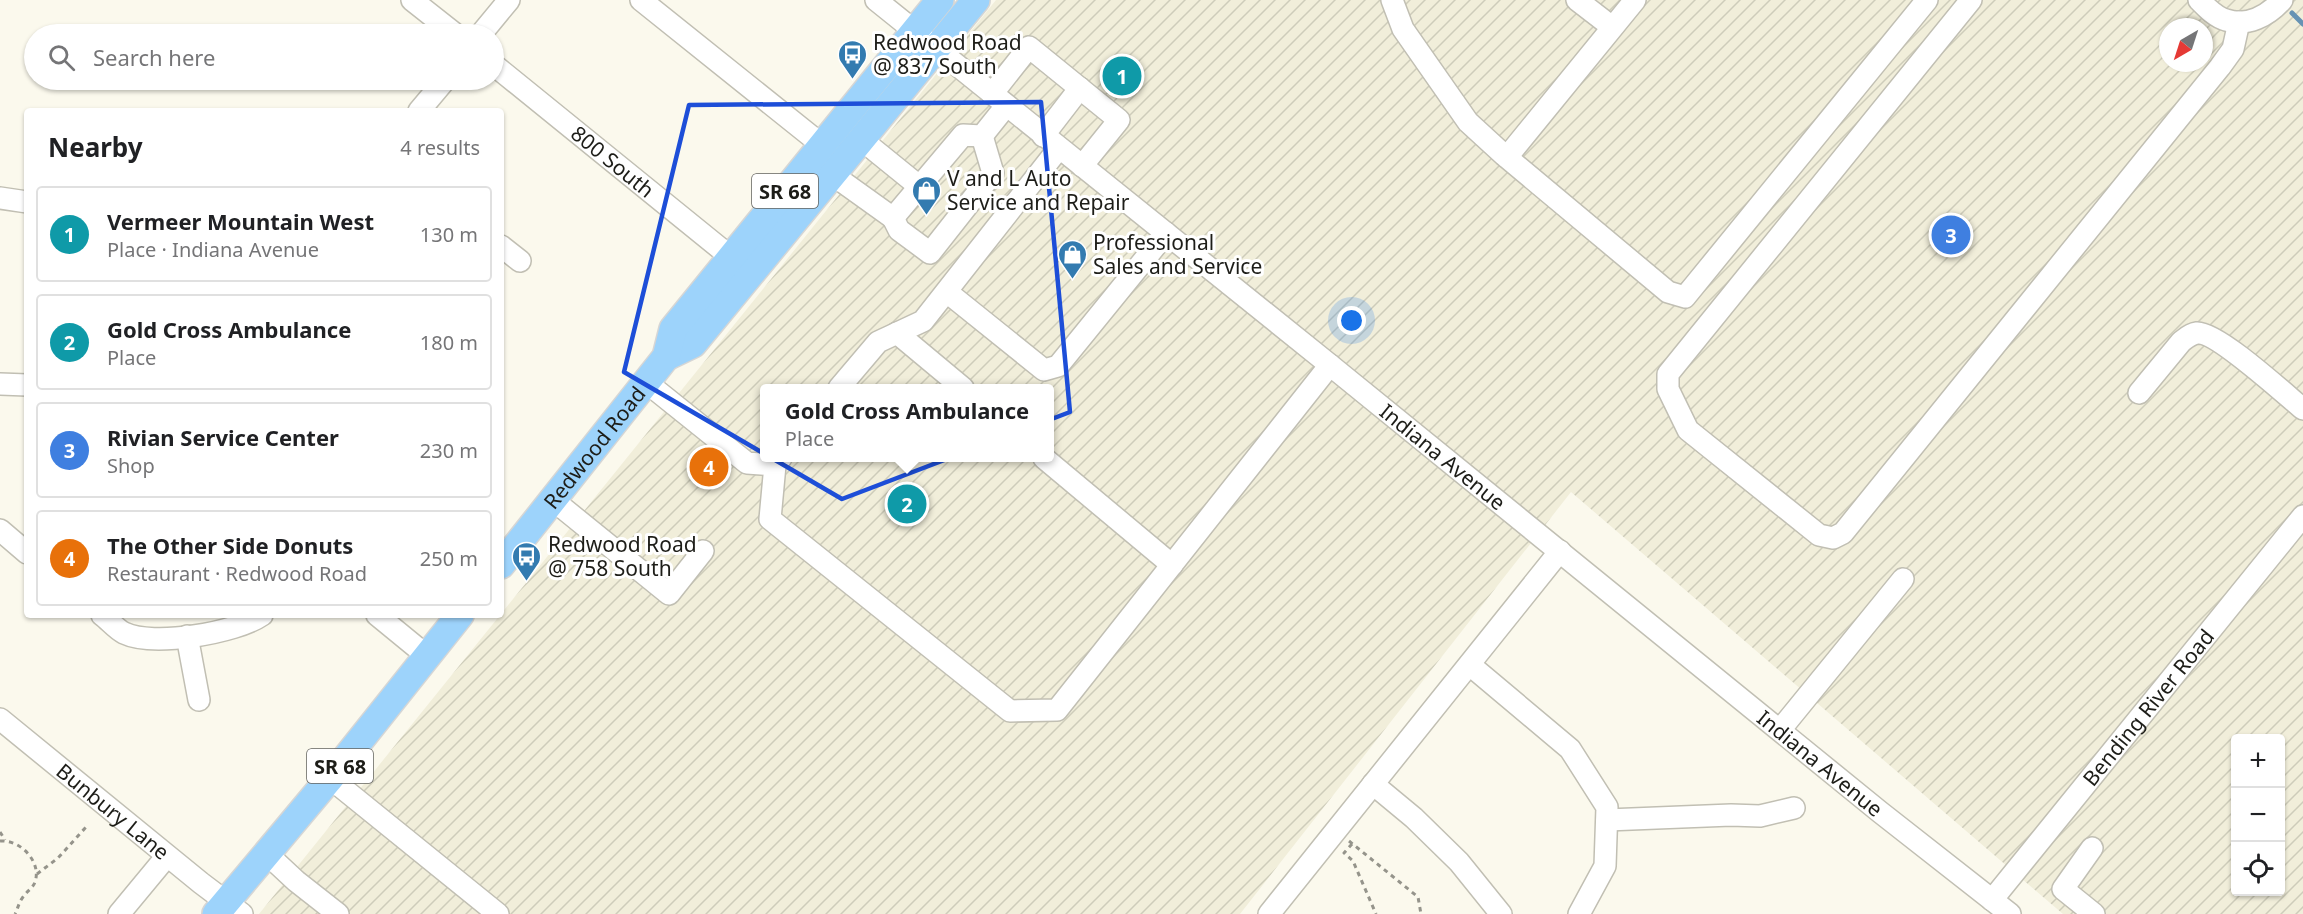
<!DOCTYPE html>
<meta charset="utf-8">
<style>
body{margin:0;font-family:"Noto Sans",sans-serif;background:#f6f6f6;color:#202124}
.controls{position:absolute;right:18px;bottom:18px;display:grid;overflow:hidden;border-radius:6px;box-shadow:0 2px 4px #0004}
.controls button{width:54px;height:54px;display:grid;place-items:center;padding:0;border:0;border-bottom:2px solid #e0e0e0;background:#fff;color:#202124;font:30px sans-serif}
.compass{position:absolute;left:2159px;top:18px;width:54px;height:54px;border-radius:50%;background:#fff;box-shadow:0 2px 4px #0004;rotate:219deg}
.you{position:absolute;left:1352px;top:321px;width:21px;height:21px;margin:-15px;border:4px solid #fff;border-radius:50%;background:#1a73e8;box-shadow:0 0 0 9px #1a73e833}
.badge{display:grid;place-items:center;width:39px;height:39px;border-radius:50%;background:#337bb0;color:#fff;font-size:20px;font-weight:700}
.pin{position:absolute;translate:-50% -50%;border:3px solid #fff;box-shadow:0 2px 6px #0006}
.popup{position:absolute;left:760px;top:384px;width:294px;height:78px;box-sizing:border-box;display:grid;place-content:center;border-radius:6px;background:#fff;filter:drop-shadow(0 2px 4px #0005);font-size:20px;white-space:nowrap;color:#757577}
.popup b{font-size:22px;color:#202124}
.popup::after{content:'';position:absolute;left:50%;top:100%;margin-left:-12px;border:12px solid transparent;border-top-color:#fff}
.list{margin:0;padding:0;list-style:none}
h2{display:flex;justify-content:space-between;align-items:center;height:78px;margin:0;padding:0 24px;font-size:26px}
h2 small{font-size:20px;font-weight:400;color:#757577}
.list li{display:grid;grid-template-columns:39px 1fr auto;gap:18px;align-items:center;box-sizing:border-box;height:96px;margin:0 12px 12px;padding:0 12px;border:2px solid #e0e0e0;border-radius:6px}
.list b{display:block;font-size:22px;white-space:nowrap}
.list p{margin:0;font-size:20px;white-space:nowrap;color:#757577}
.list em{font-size:20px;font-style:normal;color:#757577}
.icon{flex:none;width:33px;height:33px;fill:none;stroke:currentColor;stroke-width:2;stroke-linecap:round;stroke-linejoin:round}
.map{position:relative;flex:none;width:2303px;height:914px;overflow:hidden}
.search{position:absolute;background:#fff;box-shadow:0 2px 4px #0004;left:24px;top:24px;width:480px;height:66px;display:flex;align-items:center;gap:15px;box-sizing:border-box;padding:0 21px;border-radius:33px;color:#757577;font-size:22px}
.panel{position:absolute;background:#fff;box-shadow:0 2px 4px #0004;left:24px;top:108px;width:480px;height:510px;border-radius:6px}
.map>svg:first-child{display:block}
</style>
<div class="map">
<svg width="2303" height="914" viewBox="0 0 2303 914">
<defs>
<pattern id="industrial-furrows" width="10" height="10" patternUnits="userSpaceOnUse" patternTransform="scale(1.5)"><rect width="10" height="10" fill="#f1eeda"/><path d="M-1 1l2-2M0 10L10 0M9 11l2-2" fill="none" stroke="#ceccba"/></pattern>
</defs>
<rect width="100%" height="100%" fill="#fbf9ed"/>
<!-- industrial -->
<path fill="url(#industrial-furrows)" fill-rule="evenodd" d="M 996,0 L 2303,0 L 2303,914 L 2063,914 L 1571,492 L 1240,914 L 259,914 ZM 2168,27 L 2204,27 L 2204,63 L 2168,63 ZM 764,388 L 1050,388 L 1050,458 L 764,458 ZM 2236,738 L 2280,738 L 2280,892 L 2236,892 Z"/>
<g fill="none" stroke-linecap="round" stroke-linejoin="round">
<!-- stream -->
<path stroke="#6692b4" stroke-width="5" d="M 2292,13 L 2303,24"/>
<defs>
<g id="minor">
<path d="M 412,0 L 455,34"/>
<path d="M 641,0 L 822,145"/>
<path id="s1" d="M 876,0 L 1330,365 L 1880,812 L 2010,914"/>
<path d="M 1392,0 L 1403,29 L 1468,122 L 1504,155 L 1668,292 L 1685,297 L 1927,0"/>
<path d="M 1577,0 L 1612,27"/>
<path d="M 1971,0 L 1668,374 L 1668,389 L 1688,430 L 1819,535 L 1833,538 L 1843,533 L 2220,67 L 2233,49 L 2239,22"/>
<path d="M 2199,0 C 2206,7 2215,17 2226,20 C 2247,27 2268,16 2282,0"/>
<path d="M 481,34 L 509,0"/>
<path id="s2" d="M 494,65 L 732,258"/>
<path d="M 992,94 L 1029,47 L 1119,120 L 1082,166"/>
<path d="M 419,111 L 445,80"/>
<path d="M 1043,136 L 1080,88"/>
<path d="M 862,140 L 920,187"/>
<path d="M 1507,157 L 1635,0"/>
<path d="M 833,175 L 893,218 L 963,135 L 982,136 L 1006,106"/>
<path d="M 0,198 L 27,202"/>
<path d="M 893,218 L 899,230 L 930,253 L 993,173 L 982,136"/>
<path d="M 501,246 L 520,261"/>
<path d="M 947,292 L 1044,370 L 1058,366 L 1166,233"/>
<path d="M 897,333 L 963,388"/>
<path d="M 646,382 L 747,463 L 775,465"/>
<path d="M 0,384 L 27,385"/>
<path d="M 839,388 L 878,342 L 923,321 L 1059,148"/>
<path d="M 2139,393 L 2181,342 C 2186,338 2190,334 2197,333 C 2216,331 2285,394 2303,409"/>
<path d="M 781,458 L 775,465 L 770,519 L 1010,711 L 1057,710 L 1330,365"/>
<path d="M 1044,458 L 1172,565"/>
<path d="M 553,500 L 669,594 L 703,551"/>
<path d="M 0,530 L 27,553"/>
<path d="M 102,615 C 109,620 116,629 124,633 C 153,647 236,633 262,615"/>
<path d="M 377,615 L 427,656"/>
<path d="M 187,636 L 199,700"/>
<path d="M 1470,665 L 1570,749 L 1607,807 L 1605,866 L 1579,914"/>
<path id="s3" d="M 0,719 L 201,883 L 242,914"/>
<path d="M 1780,730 L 1903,579"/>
<path d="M 330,778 L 498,914"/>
<path d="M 1373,784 L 1414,818 L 1459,862 L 1501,914"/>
<path d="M 1607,820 L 1731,815 L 1760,816 L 1794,808"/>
<path d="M 2092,848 L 2063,889 L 2094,914"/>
<path d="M 266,853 L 296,881 L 338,914"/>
<path id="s4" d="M 1992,900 L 2303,516"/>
<path d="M 119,914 L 167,856"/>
<path d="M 1269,914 L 1560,551"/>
</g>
<g id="major">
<path d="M 666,357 L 693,344 L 976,0"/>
<path id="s5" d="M 501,565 L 666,357 L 673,329 L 940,0"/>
<path d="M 216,914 L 330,778 L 460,615"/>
</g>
</defs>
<!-- minor casing -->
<use href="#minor" stroke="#c1bfb3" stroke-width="24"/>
<!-- major casing -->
<use href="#major" stroke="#d6d6d5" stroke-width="30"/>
<!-- path -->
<g stroke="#95948b" stroke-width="3" stroke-dasharray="4.5 4.5" stroke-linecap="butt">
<path d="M 0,832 L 5,840"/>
<path d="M 0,841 C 20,839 42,862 35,882 C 33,888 27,891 23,897 C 19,902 18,908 15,914"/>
<path d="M 1349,841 L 1418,897 L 1421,914"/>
<path d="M 1352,844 L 1344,853 L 1353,861 L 1376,914"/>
<path d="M 37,874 L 58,858 L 87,826"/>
</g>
<!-- minor -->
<use href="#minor" stroke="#fff" stroke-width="21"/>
<!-- major -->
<use href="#major" stroke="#9dd3fb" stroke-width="27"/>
</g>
<!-- marked area -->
<path fill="none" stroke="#1d4ed8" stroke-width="4.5" stroke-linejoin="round" d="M 1041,102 L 1070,412 L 842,499 L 624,372 L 689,105 Z"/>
<!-- icons -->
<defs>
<symbol id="bus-pin" viewBox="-11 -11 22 30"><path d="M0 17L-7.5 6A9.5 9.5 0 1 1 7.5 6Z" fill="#337bb0" stroke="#fff"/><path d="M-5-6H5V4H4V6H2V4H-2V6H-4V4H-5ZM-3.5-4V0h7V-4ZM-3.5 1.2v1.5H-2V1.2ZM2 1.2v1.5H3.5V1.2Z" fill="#fff"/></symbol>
<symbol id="shop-pin" viewBox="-11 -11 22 30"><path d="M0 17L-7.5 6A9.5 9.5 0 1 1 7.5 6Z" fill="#337bb0" stroke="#fff"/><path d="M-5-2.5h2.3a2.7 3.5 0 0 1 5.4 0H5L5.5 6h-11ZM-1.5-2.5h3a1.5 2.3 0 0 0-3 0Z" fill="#fff"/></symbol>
</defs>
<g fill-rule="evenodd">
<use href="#bus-pin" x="836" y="38" width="33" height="45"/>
<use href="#shop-pin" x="910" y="174" width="33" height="45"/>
<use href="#shop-pin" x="1056" y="238" width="33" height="45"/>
<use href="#bus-pin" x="510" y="540" width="33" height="45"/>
</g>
<g text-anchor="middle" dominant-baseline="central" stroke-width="6" stroke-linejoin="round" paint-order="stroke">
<!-- shield labels -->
<g fill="#fff" stroke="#61615d" stroke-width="1.5">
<rect x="752" y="174" width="66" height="34" rx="4.5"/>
<rect x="307" y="749" width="66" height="34" rx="4.5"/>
</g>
<g font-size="20" font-weight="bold" fill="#1d1d18">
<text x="785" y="191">SR 68</text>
<text x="340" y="766">SR 68</text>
</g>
<!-- poi labels -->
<g font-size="21" fill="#1d1d18" stroke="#fff" text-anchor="start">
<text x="873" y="42">Redwood Road<tspan x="873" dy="24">@ 837 South</tspan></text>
<text x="947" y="178">V and L Auto<tspan x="947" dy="24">Service and Repair</tspan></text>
<text x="1093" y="242">Professional<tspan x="1093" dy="24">Sales and Service</tspan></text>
<text x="548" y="544">Redwood Road<tspan x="548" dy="24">@ 758 South</tspan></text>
</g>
<!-- street labels -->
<g font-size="21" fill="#1d1d18" stroke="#fff">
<text stroke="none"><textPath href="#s2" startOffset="153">800 South</textPath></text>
<text stroke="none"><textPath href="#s5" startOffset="150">Redwood Road</textPath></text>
<text stroke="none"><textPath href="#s1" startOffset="728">Indiana Avenue</textPath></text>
<text stroke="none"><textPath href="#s4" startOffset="248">Bending River Road</textPath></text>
<text stroke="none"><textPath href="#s1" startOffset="1214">Indiana Avenue</textPath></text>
<text stroke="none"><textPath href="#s3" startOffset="146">Bunbury Lane</textPath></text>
</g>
</g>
</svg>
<div class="controls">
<button>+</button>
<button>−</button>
<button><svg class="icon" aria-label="locate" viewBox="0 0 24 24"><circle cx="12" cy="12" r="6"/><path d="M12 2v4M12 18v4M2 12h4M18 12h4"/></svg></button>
</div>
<svg class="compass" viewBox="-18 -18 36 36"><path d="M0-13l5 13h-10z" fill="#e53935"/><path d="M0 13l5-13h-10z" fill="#757577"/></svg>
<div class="you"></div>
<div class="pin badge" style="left:1122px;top:76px;background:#0f9aa8">1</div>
<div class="pin badge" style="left:907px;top:504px;background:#0f9aa8">2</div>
<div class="popup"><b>Gold Cross Ambulance</b>Place</div>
<div class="pin badge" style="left:1951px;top:235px;background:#3f7fe0">3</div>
<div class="pin badge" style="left:709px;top:467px;background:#e8710a">4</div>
<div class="search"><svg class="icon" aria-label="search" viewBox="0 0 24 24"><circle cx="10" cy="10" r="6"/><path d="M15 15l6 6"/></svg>Search here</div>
<section class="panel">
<h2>Nearby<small>4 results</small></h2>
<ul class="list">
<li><span class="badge" style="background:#0f9aa8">1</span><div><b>Vermeer Mountain West</b><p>Place · Indiana Avenue</p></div><em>130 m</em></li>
<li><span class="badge" style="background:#0f9aa8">2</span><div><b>Gold Cross Ambulance</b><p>Place</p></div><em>180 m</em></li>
<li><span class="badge" style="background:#3f7fe0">3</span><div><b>Rivian Service Center</b><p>Shop</p></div><em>230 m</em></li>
<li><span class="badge" style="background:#e8710a">4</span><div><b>The Other Side Donuts</b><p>Restaurant · Redwood Road</p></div><em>250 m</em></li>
</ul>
</section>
</div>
